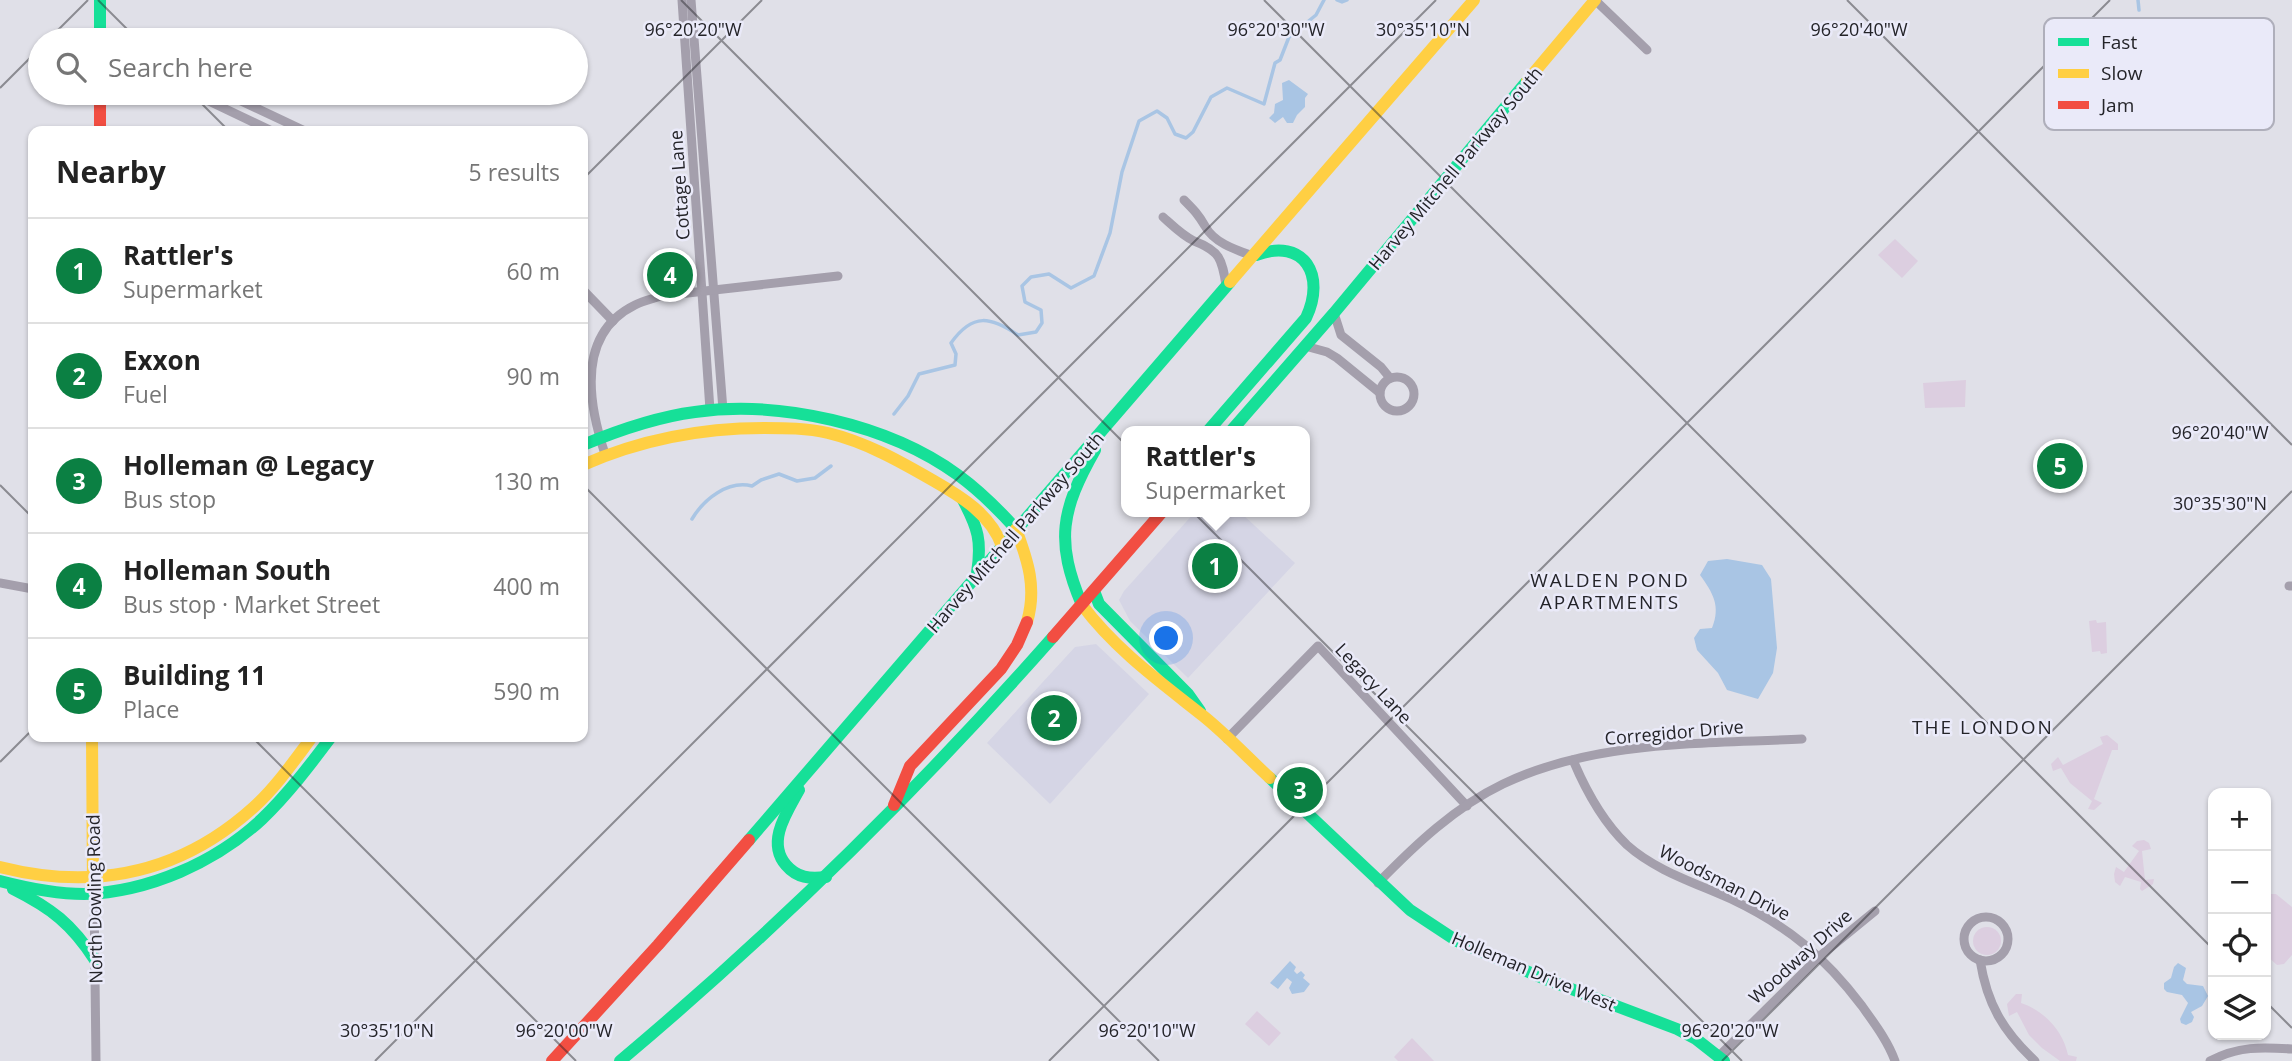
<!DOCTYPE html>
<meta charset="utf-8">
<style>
body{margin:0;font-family:"Open Sans",sans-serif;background:#f6f6f6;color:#222}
.controls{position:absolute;right:21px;bottom:21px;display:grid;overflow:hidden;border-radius:14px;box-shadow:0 2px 5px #0004}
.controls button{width:63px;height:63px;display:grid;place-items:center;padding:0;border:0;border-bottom:2px solid #e0e0e0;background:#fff;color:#222;font:35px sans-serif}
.you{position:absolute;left:1167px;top:639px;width:24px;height:24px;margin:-18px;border:5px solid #fff;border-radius:50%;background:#1a73e8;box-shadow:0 0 0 10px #1a73e833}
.badge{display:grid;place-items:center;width:46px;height:46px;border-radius:50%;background:#0b8043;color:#fff;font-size:23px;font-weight:700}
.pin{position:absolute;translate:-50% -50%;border:4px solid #fff;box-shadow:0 2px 7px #0006}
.popup{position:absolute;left:1121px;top:426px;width:189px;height:91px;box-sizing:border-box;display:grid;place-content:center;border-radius:14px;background:#fff;filter:drop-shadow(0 2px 5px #0005);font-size:23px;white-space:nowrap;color:#767676}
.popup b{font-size:26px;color:#222}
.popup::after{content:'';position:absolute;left:50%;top:100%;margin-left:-14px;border:14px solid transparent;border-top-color:#fff}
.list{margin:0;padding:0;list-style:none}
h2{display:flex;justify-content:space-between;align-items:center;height:91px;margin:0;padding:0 28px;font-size:30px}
h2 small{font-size:23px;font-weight:400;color:#767676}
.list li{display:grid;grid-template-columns:46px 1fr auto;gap:21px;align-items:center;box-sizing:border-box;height:105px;padding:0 28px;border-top:2px solid #e0e0e0}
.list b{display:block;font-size:26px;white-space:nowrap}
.list p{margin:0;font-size:23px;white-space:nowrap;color:#767676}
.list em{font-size:23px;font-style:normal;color:#767676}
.icon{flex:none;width:38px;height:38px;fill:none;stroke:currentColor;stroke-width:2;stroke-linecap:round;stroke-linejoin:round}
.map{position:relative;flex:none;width:2292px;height:1061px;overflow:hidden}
.search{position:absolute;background:#fff;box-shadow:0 2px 5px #0004;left:28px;top:28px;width:560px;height:77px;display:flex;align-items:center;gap:18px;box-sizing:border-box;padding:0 24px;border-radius:38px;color:#767676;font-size:26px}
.panel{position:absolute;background:#fff;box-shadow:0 2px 5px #0004;left:28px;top:126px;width:560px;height:616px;border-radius:14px}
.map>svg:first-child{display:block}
</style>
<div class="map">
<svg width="2292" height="1061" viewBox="0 0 2292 1061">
<rect width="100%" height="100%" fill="#e0e0e8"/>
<!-- built -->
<g fill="#d5d5e5">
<path d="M 1195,512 L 1240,512 L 1295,563 L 1188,678 L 1130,621 L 1119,600 L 1124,591 Z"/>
<path d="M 1096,644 L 1149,694 L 1050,804 L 987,743 L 1075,647 Z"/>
</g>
<!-- green -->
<g fill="#dccee0">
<path d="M 1895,239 L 1918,261 L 1902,278 L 1878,255 Z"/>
<path d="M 1966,380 L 1965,407 L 1925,408 L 1923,383 Z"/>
<path d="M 2096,620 L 2097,623 L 2106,622 L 2107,653 L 2101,654 L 2100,651 L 2092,652 L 2089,621 Z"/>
<path d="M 2107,735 L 2118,744 L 2118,750 L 2112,750 L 2094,799 L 2102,803 L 2094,810 L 2088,809 L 2092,801 L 2070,783 L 2061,768 L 2053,771 L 2051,764 L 2058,757 L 2063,765 L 2103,744 L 2100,737 Z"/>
<path d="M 2144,840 L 2149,843 L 2151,849 L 2142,851 L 2145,880 L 2154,879 L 2153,884 L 2142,891 L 2140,889 L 2141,882 L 2125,877 L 2120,886 L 2115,882 L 2114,874 L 2116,867 L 2124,872 L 2139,851 L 2132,846 L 2137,841 Z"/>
<path d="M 2269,894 L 2276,894 L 2292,907 L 2292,955 L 2284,964 L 2277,965 L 2266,955 L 2266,898 Z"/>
<circle cx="1987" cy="941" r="14"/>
<path d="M 2016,994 L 2022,994 L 2021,1003 C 2045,1011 2063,1031 2068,1055 L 2077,1057 L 2076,1061 L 2060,1061 L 2042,1048 L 2029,1035 L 2017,1012 L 2009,1016 L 2007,1004 Z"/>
<path d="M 1257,1011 L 1281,1033 L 1269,1046 L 1245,1024 Z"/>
<path d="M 1412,1038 L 1434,1061 L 1398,1061 L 1394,1057 Z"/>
</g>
<!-- water -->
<g fill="#a9c5e4">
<path d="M 1289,80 L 1308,94 L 1305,98 L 1305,107 L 1297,115 L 1293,123 L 1287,123 L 1283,117 L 1275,123 L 1269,118 L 1274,113 L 1275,104 L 1283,100 L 1282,83 Z"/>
<path d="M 1727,559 L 1762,565 L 1771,579 L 1777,648 L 1773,673 L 1758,699 L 1727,690 L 1718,673 L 1697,650 L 1694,638 L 1700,629 L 1712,628 C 1721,606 1713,593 1700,575 L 1708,561 Z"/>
<path d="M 1290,961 L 1296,967 L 1294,971 L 1297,974 L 1301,971 L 1305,975 L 1303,978 L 1310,984 L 1304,992 L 1292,994 L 1289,988 L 1292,982 L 1287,978 L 1278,989 L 1270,983 Z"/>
<path d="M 2178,963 L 2186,968 L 2183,980 L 2187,984 L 2203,986 L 2208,996 L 2202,1006 L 2191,1012 L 2194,1017 L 2192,1022 L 2186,1025 L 2181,1023 L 2180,1019 L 2188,1003 L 2182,995 L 2167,992 L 2164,989 L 2164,983 L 2171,978 L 2174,967 Z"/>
</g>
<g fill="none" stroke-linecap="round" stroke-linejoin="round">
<!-- stream -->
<g stroke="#a9c5e4" stroke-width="3.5">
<path d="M 1337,0 L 1342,2 L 1347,0"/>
<path d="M 2138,0 L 2139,10"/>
<path d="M 894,414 L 908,396 L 919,374 L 955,365 L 956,354 L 951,343 C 973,312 991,317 1018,335 L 1036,332 L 1042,323 L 1041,310 L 1025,302 L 1022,286 L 1031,277 L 1049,274 L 1071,288 L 1094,276 L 1110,233 L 1122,172 L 1139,121 L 1157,111 L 1167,118 L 1175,134 L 1186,138 L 1193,132 L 1211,97 L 1227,88 L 1264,104 L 1275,63 L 1280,60 L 1289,37 L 1316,15 L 1324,0"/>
<path d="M 692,519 C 704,499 728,480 752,486 L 761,480 L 779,474 L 797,481 L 815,478 L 831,466"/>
</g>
<!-- street -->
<g stroke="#a49fac" stroke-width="9">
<path d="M 682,0 L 710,410"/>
<path d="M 691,0 L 723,410"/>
<path d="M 1595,0 L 1647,50"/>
<path d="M 192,93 L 272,131"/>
<path d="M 224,93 L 305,131"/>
<path d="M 1184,200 C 1194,210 1198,214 1205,226 C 1214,243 1236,250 1253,256"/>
<path d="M 1163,217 C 1172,225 1183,236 1194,241 C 1220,251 1222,259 1226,285"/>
<path d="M 583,290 L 613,321"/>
<path d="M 1334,313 L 1341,335 L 1381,367 L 1390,378"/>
<path d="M 1305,346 L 1327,352 L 1337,358 L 1380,393"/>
<circle cx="1397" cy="394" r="17"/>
<path d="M 605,454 C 588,403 576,334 635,305 C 643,301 652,299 661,296 L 838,276"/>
<path d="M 0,583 L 33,589"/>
<path d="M 2289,586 L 2292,586"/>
<path d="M 1227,739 L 1318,646 L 1467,806"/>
<path d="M 1573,760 C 1586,791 1602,821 1627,845 C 1656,871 1696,883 1731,899 C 1788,926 1825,957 1862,1006 C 1874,1023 1888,1041 1895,1061"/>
<path d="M 1378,883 C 1415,845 1455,807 1503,784 C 1595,740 1703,744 1802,739"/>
<path d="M 94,893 L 96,1061"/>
<circle cx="1986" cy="939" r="22"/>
<path d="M 1980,960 C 1987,1004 2003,1031 2035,1061"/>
<path d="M 1719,1056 L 1820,956 L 1875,911"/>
<path d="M 2210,1061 C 2238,1046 2262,1047 2292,1049"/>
</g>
<!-- fast -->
<g stroke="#16e098" stroke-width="12">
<path d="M 100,0 L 100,40"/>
<path d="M 1208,431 L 1306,318 C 1326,276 1305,237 1256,255"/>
<path d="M 1231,431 L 1334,313 L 1527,81"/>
<path d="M 583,445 C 619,430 656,417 695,412 C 779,400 888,424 958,475 C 980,491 998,509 1016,529"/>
<path d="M 963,500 C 978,528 982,541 977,573"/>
<path d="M 1094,591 L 1099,604 L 1188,694 L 1200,711"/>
<path d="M 1082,605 C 1055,541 1061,510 1095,450"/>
<path d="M 1270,778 L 1410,910 L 1457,941 L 1545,979 L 1677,1029 L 1696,1039 L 1724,1061"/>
<path d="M 799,790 C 787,812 766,842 786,865 C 797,878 810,879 826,877"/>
<path d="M 749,840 L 1230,282"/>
<path d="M 0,881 C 27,888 56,894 84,894 C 149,892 216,862 262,819 C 288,794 310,765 331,737"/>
<path d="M 13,889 C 51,908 72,924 95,960"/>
<path d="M 620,1061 C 775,931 919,789 1053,637"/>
</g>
<!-- slow -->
<g stroke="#ffcf43" stroke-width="12">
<path d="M 1527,81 L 1595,0"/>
<path d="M 1230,282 L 1474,0"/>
<path d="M 583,465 C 642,439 700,428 764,428 C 785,428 807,428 828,433 C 866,442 901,462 934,481 C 962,497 991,515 1002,546"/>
<path d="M 1016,529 C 1028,561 1037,588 1027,622"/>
<path d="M 1082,605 C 1115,649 1159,681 1202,715 C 1226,734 1247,757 1270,778"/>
<path d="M 92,737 L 93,886"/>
<path d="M 0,867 C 95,891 180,874 254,807 C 276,787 294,761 312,737"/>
</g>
<!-- jam -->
<g stroke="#f24e42" stroke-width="12">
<path d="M 100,93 L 100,131"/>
<path d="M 1053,637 L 1162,512"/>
<path d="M 894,805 L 910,766 L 1001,669 L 1017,645 L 1027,622"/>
<path d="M 552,1061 L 658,945 L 749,840"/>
</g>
</g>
<!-- ticks -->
<path fill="none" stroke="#242429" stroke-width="2" stroke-opacity="0.45" d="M 98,0 L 138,40M 681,0 L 1742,1061M 1264,0 L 2213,949M 1847,0 L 2292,445M 48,40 L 88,0M 0,88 L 40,48M 191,93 L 229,131M 583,179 L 762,0M 0,485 L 33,518M 583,485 L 1159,1061M 252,737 L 576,1061M 0,762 L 33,729M 2266,1002 L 2292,1028M 375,1061 L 1436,0M 1049,1061 L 2110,0M 1722,1061 L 2292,491"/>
<g text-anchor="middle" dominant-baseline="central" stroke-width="5" stroke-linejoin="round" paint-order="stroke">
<!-- street labels -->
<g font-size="18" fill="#242429" stroke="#eaeaf9">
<text transform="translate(1455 168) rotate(-50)">Harvey Mitchell Parkway South</text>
<text transform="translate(679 185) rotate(-94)">Cottage Lane</text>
<text transform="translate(1015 532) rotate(-49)">Harvey Mitchell Parkway South</text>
<text transform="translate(1374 683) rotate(47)">Legacy Lane</text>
<text transform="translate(1674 732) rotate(-5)">Corregidor Drive</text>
<text transform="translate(1725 882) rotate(27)">Woodsman Drive</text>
<text transform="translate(94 899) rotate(-91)">North Dowling Road</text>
<text transform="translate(1800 956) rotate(-42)">Woodway Drive</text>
<text transform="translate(1534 971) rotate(23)">Holleman Drive West</text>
</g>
<!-- neighbourhood labels -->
<g font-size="19" letter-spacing="2" fill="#242429" stroke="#eaeaf9">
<text x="1610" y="580">WALDEN POND<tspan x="1610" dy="22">APARTMENTS</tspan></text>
<text x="1983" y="727">THE LONDON</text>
</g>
</g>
<!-- legend -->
<rect x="2044" y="18" width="230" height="112" rx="10" fill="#eaeaf9" stroke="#afafbb" stroke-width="2"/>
<rect x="2058" y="38" width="31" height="8" fill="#16e098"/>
<rect x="2058" y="69" width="31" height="9" fill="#ffcf43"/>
<rect x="2058" y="101" width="31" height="8" fill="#f24e42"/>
<g font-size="19" fill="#242429">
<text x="2101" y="49">Fast</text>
<text x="2101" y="80">Slow</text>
<text x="2101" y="112">Jam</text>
</g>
<g font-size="18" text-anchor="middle" fill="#242429" stroke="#eaeaf9" stroke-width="5" stroke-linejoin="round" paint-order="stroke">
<text x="693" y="36">96°20'20"W</text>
<text x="1276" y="36">96°20'30"W</text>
<text x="1423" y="36">30°35'10"N</text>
<text x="1859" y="36">96°20'40"W</text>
<text x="2220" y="439">96°20'40"W</text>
<text x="2220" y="510">30°35'30"N</text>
<text x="387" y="1037">30°35'10"N</text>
<text x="564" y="1037">96°20'00"W</text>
<text x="1147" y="1037">96°20'10"W</text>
<text x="1730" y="1037">96°20'20"W</text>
</g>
</svg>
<div class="controls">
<button>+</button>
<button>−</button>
<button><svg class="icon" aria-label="locate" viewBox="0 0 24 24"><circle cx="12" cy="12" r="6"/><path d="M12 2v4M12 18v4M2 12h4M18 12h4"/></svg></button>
<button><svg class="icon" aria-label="layers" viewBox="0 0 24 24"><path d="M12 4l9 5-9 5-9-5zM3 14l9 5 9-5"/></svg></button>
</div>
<div class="you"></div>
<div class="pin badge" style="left:1215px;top:566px">1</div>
<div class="popup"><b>Rattler's</b>Supermarket</div>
<div class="pin badge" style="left:1054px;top:718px">2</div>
<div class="pin badge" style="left:1300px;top:790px">3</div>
<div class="pin badge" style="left:670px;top:275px">4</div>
<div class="pin badge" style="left:2060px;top:466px">5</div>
<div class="search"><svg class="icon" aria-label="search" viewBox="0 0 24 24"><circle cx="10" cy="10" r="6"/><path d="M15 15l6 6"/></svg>Search here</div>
<section class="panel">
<h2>Nearby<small>5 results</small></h2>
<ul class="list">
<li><span class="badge">1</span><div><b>Rattler's</b><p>Supermarket</p></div><em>60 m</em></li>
<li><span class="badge">2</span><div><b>Exxon</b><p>Fuel</p></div><em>90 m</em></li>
<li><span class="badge">3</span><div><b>Holleman @ Legacy</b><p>Bus stop</p></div><em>130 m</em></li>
<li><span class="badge">4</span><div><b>Holleman South</b><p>Bus stop · Market Street</p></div><em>400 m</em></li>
<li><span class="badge">5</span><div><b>Building 11</b><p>Place</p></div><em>590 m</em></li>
</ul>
</section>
</div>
